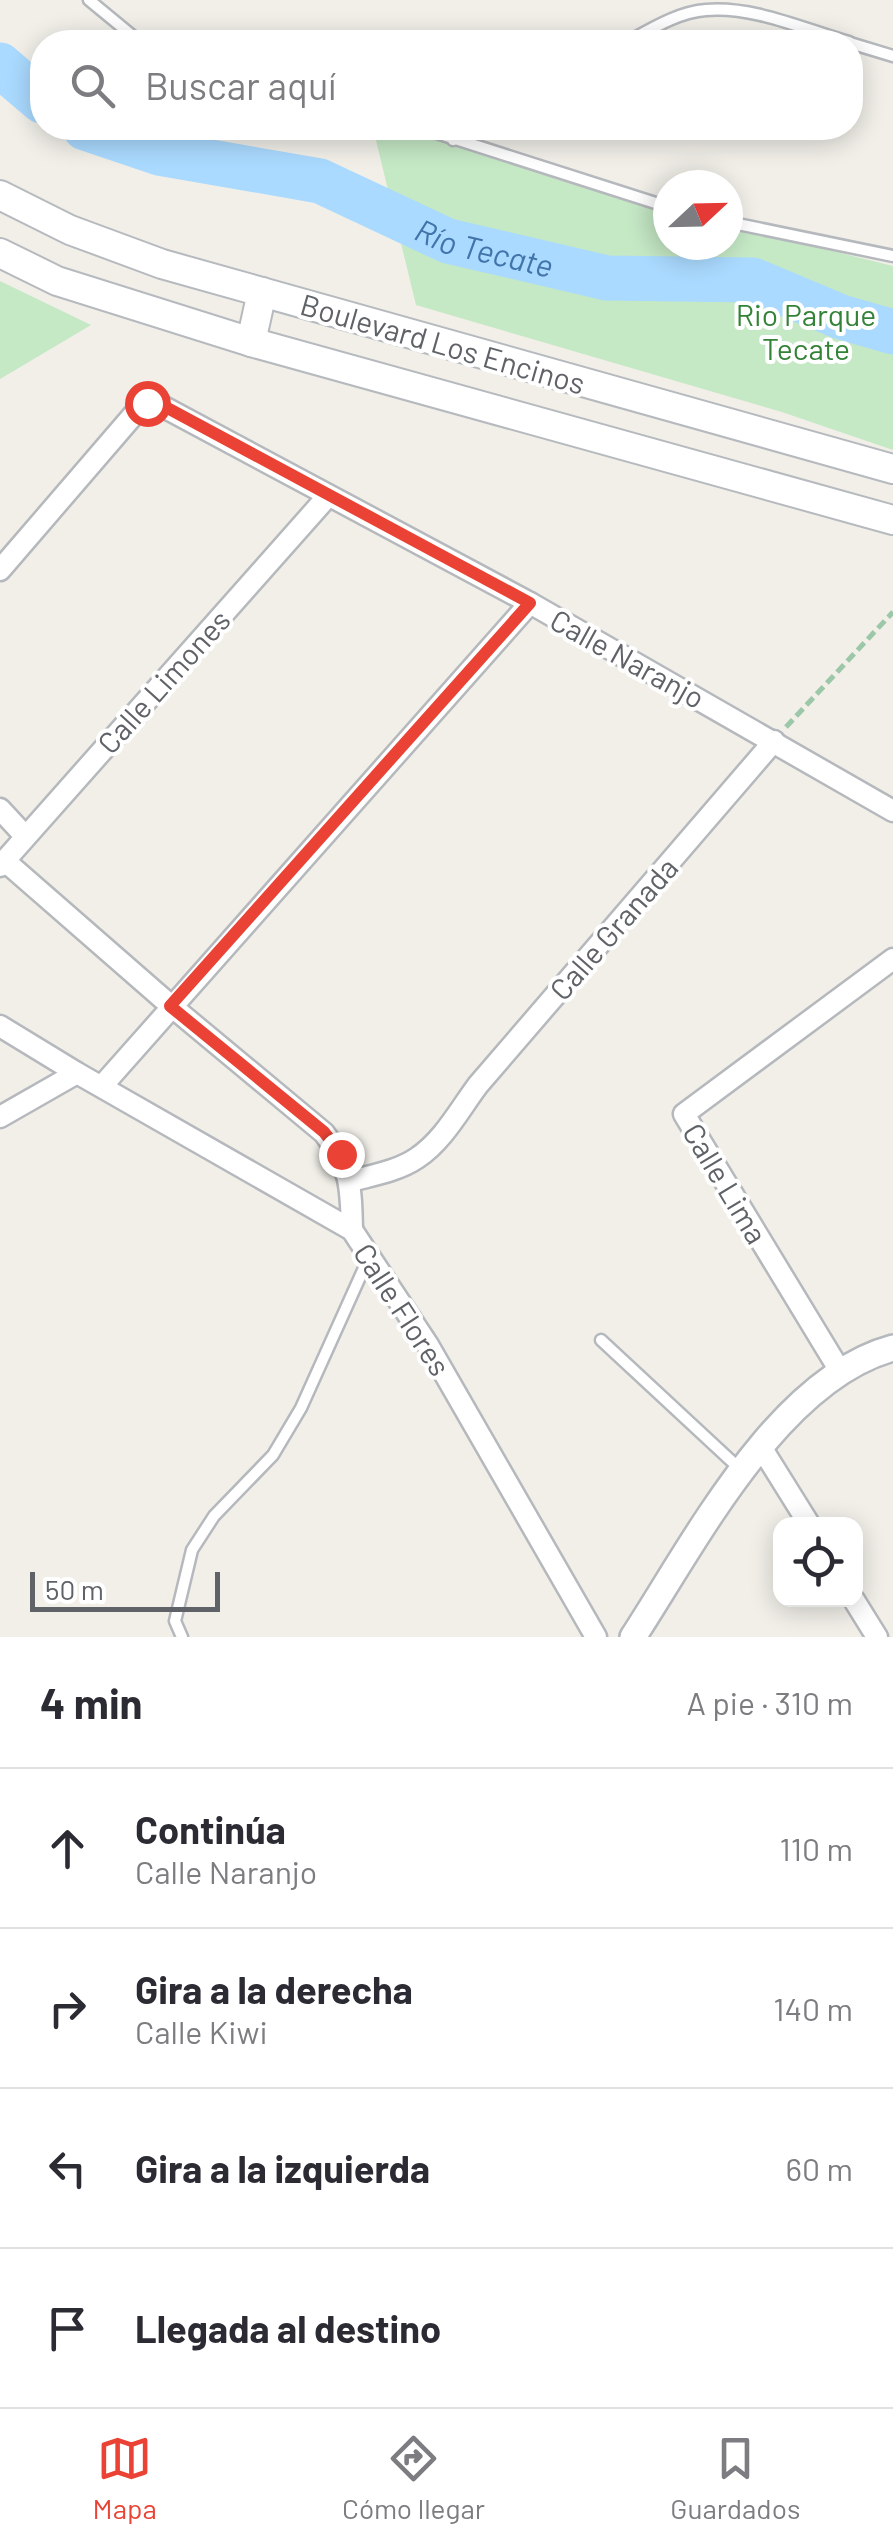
<!DOCTYPE html>
<html lang="es">
<meta charset="utf-8">
<style>
body{margin:0;font-family:Barlow,sans-serif;background:#f7f7f7;color:#2b2b33}
.controls{position:absolute;right:30px;bottom:30px;display:grid;overflow:hidden;border-radius:20px;box-shadow:0 5px 25px #0003}
.controls button{width:90px;height:90px;display:grid;place-items:center;padding:0;border:0;border-bottom:2px solid #e1e1e2;background:#fff;color:#2b2b33;font:50px sans-serif}
.compass{position:absolute;left:653px;top:170px;width:90px;height:90px;border-radius:50%;background:#fff;box-shadow:0 5px 25px #0003;rotate:68deg}
.scale{position:absolute;left:30px;bottom:25px;width:190px;box-sizing:border-box;padding-left:10px;border:5px solid #5f6368;border-top:0;font-size:28px;line-height:35px;white-space:nowrap;color:#5f6368;-webkit-text-stroke:8px #fff;paint-order:stroke}
.stop{position:absolute;width:30px;height:30px;margin:-22px;border:8px solid #ea4335;border-radius:50%;background:#fff}
.stop.end{background:#ea4335;border-color:#fff;box-shadow:0 2px 10px #0008}
.list{margin:0;padding:0;list-style:none}
h2{display:flex;justify-content:space-between;align-items:center;height:130px;margin:0;padding:0 40px;font-size:42px}
h2 small{font-size:32px;font-weight:400;color:#7c7c81}
.list li{display:grid;grid-template-columns:65px 1fr auto;gap:30px;align-items:center;box-sizing:border-box;height:160px;padding:0 40px;border-top:2px solid #e1e1e2}
.list b{display:block;font-size:38px;white-space:nowrap}
.list p{margin:0;font-size:32px;white-space:nowrap;color:#7c7c81}
.list em{font-size:32px;font-style:normal;color:#7c7c81}
.icon{flex:none;width:55px;height:55px;fill:none;stroke:currentColor;stroke-width:2;stroke-linecap:round;stroke-linejoin:round}
.map{position:relative;flex:none;width:893px;height:1637px;overflow:hidden}
.search{position:absolute;background:#fff;box-shadow:0 5px 25px #0003;left:30px;right:30px;top:30px;height:110px;display:flex;align-items:center;gap:25px;box-sizing:border-box;padding:0 35px;border-radius:40px;color:#7c7c81;font-size:38px}
.sheet{height:770px;background:#fff}
nav{display:flex;justify-content:space-around;align-items:center;box-sizing:border-box;height:140px;border-top:2px solid #e1e1e2;background:#fff;font-size:28px;color:#7c7c81}
nav a{display:grid;justify-items:center;gap:5px}
nav .on{color:#ea4335}
.map>svg:first-child{display:block}
</style>
<div class="map">
<svg width="893" height="1637" viewBox="0 0 893 1637">
<rect width="100%" height="100%" fill="#f1efe8"/>
<!-- green -->
<g fill="#c5e8c5">
<path d="M 373,128 L 399,128 L 668,208 L 668,245 L 728,245 L 728,225 L 893,266 L 893,450 L 782,412 L 416,305 Z"/>
<path d="M 0,281 L 91,325 L 0,379 Z"/>
</g>
<g fill="none" stroke-linecap="round" stroke-linejoin="round">
<!-- river -->
<g stroke="#aadaff" stroke-width="45">
<path d="M 0,65 L 42,101"/>
<path id="s1" d="M 85,128 L 159,153 L 320,181 L 448,241 L 607,278 L 753,280 L 841,317 L 893,332"/>
</g>
<defs>
<g id="service">
<path d="M 89,0 L 140,42"/>
<path d="M 627,42 C 651,29 678,12 706,10 C 754,6 803,29 849,42"/>
<path d="M 850,43 L 893,56"/>
<path d="M 421,128 L 668,207"/>
<path d="M 453,140 L 475,128"/>
<path d="M 728,222 L 893,256"/>
<path d="M 601,1340 L 741,1470"/>
<path d="M 182,1637 L 175,1621 L 192,1550 L 214,1516 L 273,1455 L 301,1408 L 369,1257"/>
</g>
<g id="minor">
<path d="M 0,570 L 136,412 L 147,403 L 160,405 L 530,603 L 893,811"/>
<path d="M 0,809 L 25,836"/>
<path d="M 5,861 L 170,1005 L 324,1133 C 351,1167 351,1188 352,1230"/>
<path d="M 0,866 L 328,496"/>
<path d="M 0,1026 L 77,1073 L 352,1230 L 428,1345 L 596,1637"/>
<path d="M 102,1086 L 530,603"/>
<path d="M 0,1117 L 77,1073"/>
<path d="M 351,1181 C 373,1175 398,1171 417,1158 C 443,1141 460,1109 478,1085 L 774,741"/>
<path d="M 840,1371 L 684,1114 L 893,959"/>
<path d="M 761,1447 L 809,1524"/>
<path d="M 854,1600 L 877,1637"/>
</g>
<path id="tertiary" d="M 633,1637 C 695,1542 778,1379 893,1348"/>
<g id="secondary">
<path d="M 0,195 L 70,230 L 162,264 L 893,469"/>
<path d="M 0,253 L 57,281 L 251,342 L 893,520"/>
<path d="M 251,342 L 262,292"/>
</g>
</defs>
<!-- service casing -->
<use href="#service" stroke="#b5b8bc" stroke-width="15"/>
<!-- minor casing -->
<use href="#minor" stroke="#b5b8bc" stroke-width="25"/>
<!-- tertiary casing -->
<use href="#tertiary" stroke="#b5b8bc" stroke-width="30"/>
<!-- secondary casing -->
<use href="#secondary" stroke="#b6babf" stroke-width="32"/>
<!-- path -->
<path stroke="#9cc7a9" stroke-width="5" stroke-dasharray="10 5" stroke-linecap="butt" d="M 786,727 L 893,612"/>
<!-- service -->
<use href="#service" stroke="#fff" stroke-width="10"/>
<!-- minor -->
<use href="#minor" stroke="#fff" stroke-width="20"/>
<!-- tertiary -->
<use href="#tertiary" stroke="#fff" stroke-width="25"/>
<!-- secondary -->
<use href="#secondary" stroke="#fff" stroke-width="28"/>
</g>
<g fill="none" stroke-linecap="round" stroke-linejoin="round">
<!-- route -->
<path stroke="#ea4335" stroke-width="12" d="M 147,403 L 160,404 L 530,603 L 170,1006 L 324,1132 L 341,1154"/>
</g>
<g text-anchor="middle" dominant-baseline="central" stroke-width="8" stroke-linejoin="round" paint-order="stroke">
<!-- park labels -->
<g font-size="30" fill="#348238" stroke="#fff">
<text x="806" y="314">Rio Parque<tspan x="806" dy="34">Tecate</tspan></text>
</g>
<!-- street labels -->
<g font-size="30" fill="#5f6368" stroke="#fff">
<text transform="translate(443 343) rotate(16)">Boulevard Los Encinos</text>
<text transform="translate(628 658) rotate(29)">Calle Naranjo</text>
<text transform="translate(163 681) rotate(-48)">Calle Limones</text>
<text transform="translate(613 928) rotate(-49)">Calle Granada</text>
<text transform="translate(726 1183) rotate(59)">Calle Lima</text>
<text transform="translate(403 1309) rotate(57)">Calle Flores</text>
</g>
<!-- water labels -->
<g font-size="32" font-style="italic" fill="#4174aa" stroke="#fff">
<text stroke="none"><textPath href="#s1" startOffset="420">Río Tecate</textPath></text>
</g>
</g>
</svg>
<div class="controls">
<button><svg class="icon" aria-label="locate" viewBox="0 0 24 24"><circle cx="12" cy="12" r="6"/><path d="M12 2v4M12 18v4M2 12h4M18 12h4"/></svg></button>
</div>
<svg class="compass" viewBox="-18 -18 36 36"><path d="M0-13l5 13h-10z" fill="#e53935"/><path d="M0 13l5-13h-10z" fill="#7c7c81"/></svg>
<div class="scale">50 m</div>
<div class="stop" style="left:147px;top:403px"></div>
<div class="stop end" style="left:341px;top:1154px"></div>
<div class="search"><svg class="icon" aria-label="search" viewBox="0 0 24 24"><circle cx="10" cy="10" r="6"/><path d="M15 15l6 6"/></svg>Buscar aquí</div>
</div>
<section class="sheet">
<h2>4 min<small>A pie · 310 m</small></h2>
<ul class="list">
<li><svg class="icon" aria-label="ahead" viewBox="0 0 24 24"><path d="M12 20V5M6 11l6-6 6 6"/></svg><div><b>Continúa</b><p>Calle Naranjo</p></div><em>110 m</em></li>
<li><svg class="icon" aria-label="right" viewBox="0 0 24 24"><path d="M7 20v-9h11M14 6l5 5-5 5"/></svg><div><b>Gira a la derecha</b><p>Calle Kiwi</p></div><em>140 m</em></li>
<li><svg class="icon" aria-label="left" viewBox="0 0 24 24"><path d="M17 20v-9H6M10 6l-5 5 5 5"/></svg><div><b>Gira a la izquierda</b></div><em>60 m</em></li>
<li><svg class="icon" aria-label="arrive" viewBox="0 0 24 24"><path d="M6 21V4h12l-3 4 3 4H6"/></svg><div><b>Llegada al destino</b></div></li>
</ul>
</section>
<nav>
<a class="on"><svg class="icon" aria-label="map" viewBox="0 0 24 24"><path d="M3 6l6-2 6 2 6-2v14l-6 2-6-2-6 2zM9 4v14M15 6v14"/></svg>Mapa</a>
<a><svg class="icon" aria-label="directions" viewBox="0 0 24 24"><path d="M12 3l9 9-9 9-9-9zM9 14v-3h6M13 9l2 2-2 2"/></svg>Cómo llegar</a>
<a><svg class="icon" aria-label="saved" viewBox="0 0 24 24"><path d="M7 4h10v16l-5-4-5 4z"/></svg>Guardados</a>
</nav>
